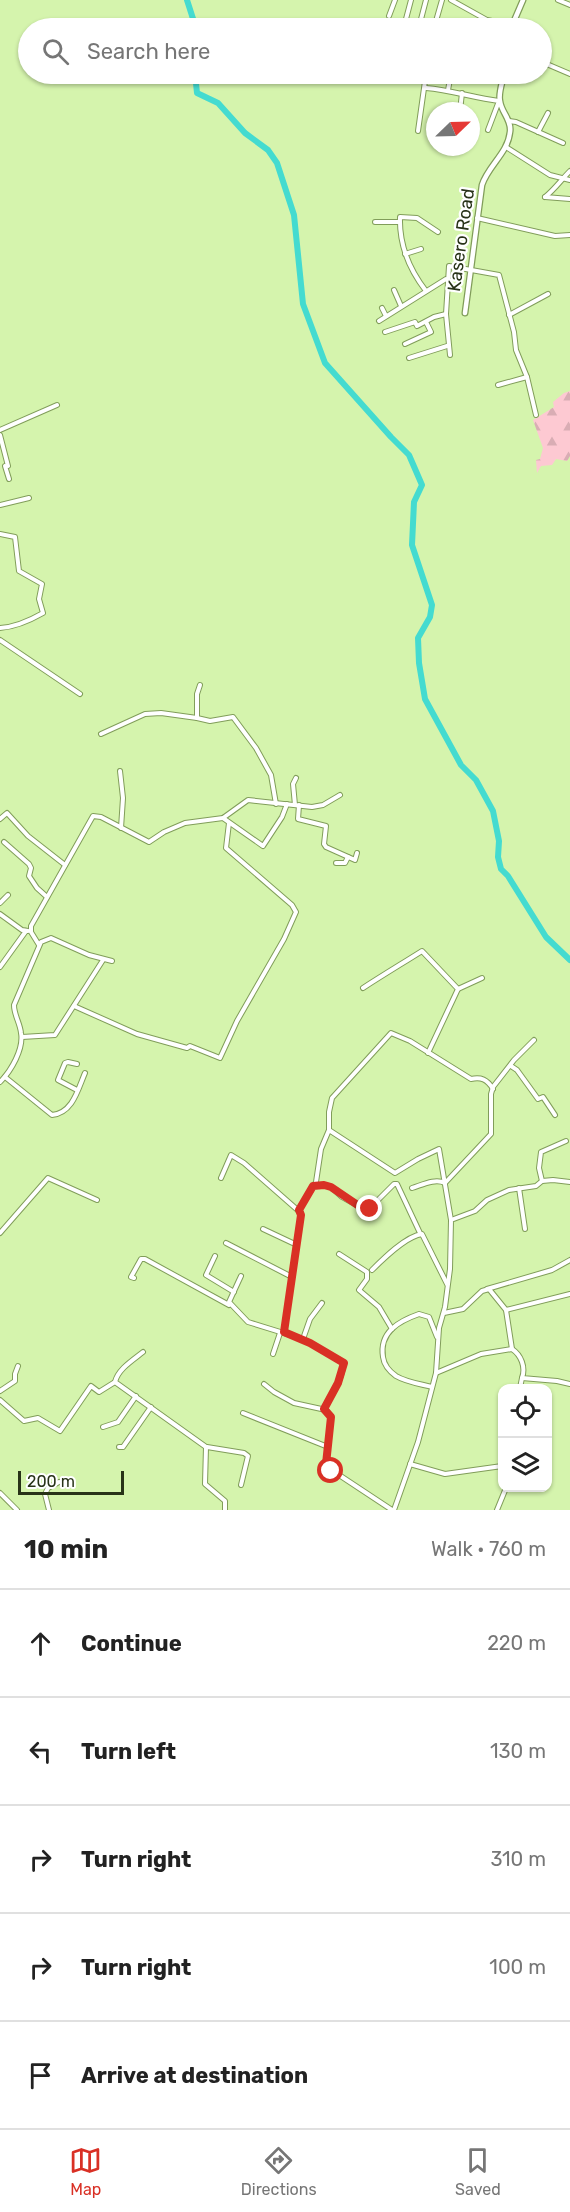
<!DOCTYPE html>
<meta charset="utf-8">
<style>
:root{--surface:#fff;--page:#f2f2f2;--text:#222;--muted:#767676;--line:#e0e0e0;--accent:#d93025}
body{margin:0;font-family:Rubik,sans-serif;background:var(--page);color:var(--text)}
.controls{position:absolute;right:18px;bottom:18px;display:grid;overflow:hidden;border-radius:12px;box-shadow:0 2px 4px #0004}
.controls button{width:54px;height:54px;display:grid;place-items:center;padding:0;border:0;border-bottom:2px solid var(--line);background:var(--surface);color:var(--text);font:30px sans-serif}
.compass{position:absolute;left:426px;top:102px;width:54px;height:54px;border-radius:50%;background:var(--surface);box-shadow:0 2px 4px #0004;rotate:67deg}
.scale{position:absolute;left:18px;bottom:15px;width:106px;box-sizing:border-box;padding-left:6px;border:3px solid #283318;border-top:0;font-size:16px;line-height:21px;white-space:nowrap;color:#283318;-webkit-text-stroke:4px #fff;paint-order:stroke}
.stop{position:absolute;width:18px;height:18px;margin:-14px;border:4px solid #d93025;border-radius:50%;background:#fff}
.stop.end{background:#d93025;border-color:#fff;box-shadow:0 2px 6px #0008}
.list{margin:0;padding:0;list-style:none}
h2{display:flex;justify-content:space-between;align-items:center;height:78px;margin:0;padding:0 24px;font-size:26px}
h2 small{font-size:20px;font-weight:400;color:var(--muted)}
.list li{display:grid;grid-template-columns:39px 1fr auto;gap:18px;align-items:center;box-sizing:border-box;height:108px;padding:0 24px;border-top:2px solid var(--line)}
.list b{display:block;font-size:22px;white-space:nowrap}
.list em{font-size:20px;font-style:normal;color:var(--muted)}
.icon{flex:none;width:33px;height:33px;fill:none;stroke:currentColor;stroke-width:2;stroke-linecap:round;stroke-linejoin:round}
.map{position:relative;flex:none;width:570px;height:1510px;overflow:hidden}
.search{position:absolute;background:var(--surface);box-shadow:0 2px 4px #0004;left:18px;right:18px;top:18px;height:66px;display:flex;align-items:center;gap:15px;box-sizing:border-box;padding:0 21px;border-radius:33px;color:var(--muted);font-size:22px}
.sheet{height:618px;background:var(--surface)}
nav{display:flex;justify-content:space-around;align-items:center;box-sizing:border-box;height:84px;border-top:2px solid var(--line);background:var(--surface);font-size:16px;color:var(--muted)}
nav a{display:grid;justify-items:center;gap:3px}
nav .on{color:var(--accent)}
.map>svg:first-child{display:block}
.forest{fill:url(#forest-firs)}
.lines{fill:none;stroke-linecap:round;stroke-linejoin:round}
.river{stroke:#44dbd0;stroke-width:6}
.minor-casing{stroke:#819d5a;stroke-width:6}
.tertiary-casing{stroke:#819d5a;stroke-width:7}
.minor{stroke:#fff;stroke-width:4}
.tertiary{stroke:#fff;stroke-width:4.5}
.route{stroke:#d93025;stroke-width:8}
.labels{text-anchor:middle;dominant-baseline:central;stroke-width:4.5;stroke-linejoin:round;paint-order:stroke}
.street-label{font-size:18px;fill:#283318;stroke:#fff}
</style>
<div class="map">
<svg width="570" height="1510" viewBox="0 0 570 1510">
<defs>
<pattern id="forest-firs" width="22" height="20" patternUnits="userSpaceOnUse" patternTransform="scale(1.5)"><rect width="22" height="20" fill="#fdc9d2"/><path d="M5 1l3.5 6h-7zM16 11l3.5 6h-7z" fill="#d9adb4"/></pattern>
</defs>
<rect width="100%" height="100%" fill="#d5f4ad"/>
<polygon class="forest" points="570,391 570,456 567,461 556,459 552,465 541,466 537,473 536,460 540,459 543,448 533,420 554,407 553,402 564,393"/>
<g class="lines">
<g class="river">
<polyline points="187,0 196,28"/>
<polyline points="195,74 197,93 218,103 245,133 268,150 277,163 294,215 303,304 325,363 391,437 409,455 422,485 414,502 412,545 432,605 430,617 418,638 419,663 425,699 461,765 476,780 493,811 499,841 498,857 501,869 508,876 546,937 570,960"/>
</g>
<g class="minor-casing">
<g id="minor">
<polyline points="451,0 487,20 512,25"/>
<polyline points="558,0 570,5"/>
<polyline points="389,16 395,0"/>
<polyline points="406,19 411,0"/>
<polyline points="420,23 426,0"/>
<polyline points="386,24 415,28"/>
<polyline points="434,28 442,0"/>
<polyline points="542,62 570,74"/>
<path d="M426 88C451 90 474 98 499 101L488 130"/>
<polyline points="448,90 451,74"/>
<polyline points="460,111 462,93"/>
<polyline points="509,121 516,122 563,143"/>
<polyline points="418,131 426,74"/>
<polyline points="538,132 548,113"/>
<polyline points="506,147 550,175 570,180"/>
<path d="M545 197C555 189 561 180 570 171"/>
<polyline points="545,197 570,199"/>
<polyline points="477,218 555,236 570,235"/>
<polyline points="375,222 400,222"/>
<polyline points="405,254 421,249"/>
<polyline points="394,290 401,306"/>
<path d="M426 291C409 269 399 246 400 217L417 218 438 232"/>
<polyline points="382,308 386,316"/>
<polyline points="509,315 548,294"/>
<polyline points="379,321 446,279"/>
<polyline points="385,332 415,322 417,326 434,317 446,314"/>
<polyline points="405,344 431,332 426,322"/>
<polyline points="450,355 446,314 449,266 499,275 514,332 516,350 527,377 536,415"/>
<polyline points="409,358 447,346"/>
<polyline points="498,385 527,377"/>
<polyline points="0,430 57,405"/>
<polyline points="0,435 8,466"/>
<polyline points="5,466 9,479"/>
<polyline points="0,505 29,498"/>
<path d="M0 534 15 537 19 571 42 584 39 599 43 613C29 621 16 627 0 628"/>
<polyline points="0,640 80,694"/>
<polyline points="197,718 210,721 233,717 256,748 271,775 276,804"/>
<polyline points="101,734 145,714 161,713 197,718 197,694 200,685"/>
<polyline points="120,771 123,798 121,828"/>
<polyline points="295,805 293,784 296,778"/>
<polyline points="299,805 298,819 326,826 324,844 326,847 355,860 357,853"/>
<polyline points="223,818 263,846 282,817 287,804"/>
<polyline points="0,819 7,813 28,836 65,865"/>
<polyline points="4,842 29,864 31,868 29,876 37,888 47,897"/>
<polyline points="336,863 345,863 348,857"/>
<polyline points="0,903 8,895"/>
<polyline points="0,914 22,930 28,931"/>
<polyline points="39,945 31,932 31,926 93,816 101,817 149,842 164,832 185,823 223,818 248,800 312,807 323,805 340,795"/>
<polyline points="0,967 26,931"/>
<path d="M363 988C383 975 403 963 422 951L458 989 428 1053"/>
<polyline points="458,989 482,978"/>
<polyline points="74,1006 137,1034 187,1048 190,1046 220,1058 237,1021 284,939 296,912 292,905 226,848 229,823"/>
<polyline points="22,1037 55,1035 103,960"/>
<polyline points="77,1064 68,1062 65,1063 58,1080 77,1090"/>
<polyline points="511,1066 517,1070 538,1099 543,1097 555,1115"/>
<path d="M5 1077 52 1115C73 1113 78 1089 85 1073"/>
<path d="M0 1082C11 1071 24 1049 21 1033 20 1023 14 1015 14 1005L41 942 51 938 89 955 112 961"/>
<path d="M329 1130V1112L332 1098 391 1033 410 1041 471 1079C481 1077 487 1079 493 1089"/>
<polyline points="221,1178 231,1155 244,1163 301,1213 284,1332 280,1333 273,1354"/>
<polyline points="542,1181 539,1168 541,1152 566,1141"/>
<polyline points="313,1186 324,1185 331,1187 342,1197 367,1211 394,1184 397,1184 420,1233"/>
<path d="M412 1188C422 1185 435 1178 445 1183L491 1134V1094L493 1087 514 1060 534 1040"/>
<polyline points="519,1188 525,1229"/>
<polyline points="299,1210 316,1182 321,1149 329,1130 395,1173 418,1159 439,1149 451,1220"/>
<polyline points="263,1229 297,1245"/>
<polyline points="0,1233 48,1178 97,1200"/>
<polyline points="226,1243 292,1277"/>
<polyline points="339,1254 367,1272 367,1279 359,1290 379,1307 392,1329"/>
<polyline points="215,1256 206,1275 234,1292"/>
<path d="M372 1270C383 1259 406 1236 422 1234L447 1284"/>
<path d="M241 1276 229 1302 248 1322 303 1339 343 1362C344 1378 331 1395 324 1409"/>
<polyline points="134,1278 131,1277 141,1259 145,1259 229,1305"/>
<polyline points="487,1289 552,1270 570,1260"/>
<polyline points="506,1310 570,1294"/>
<polyline points="444,1313 463,1309 482,1291 489,1289 506,1310 512,1349"/>
<polyline points="303,1339 310,1319 322,1303"/>
<path d="M143 1352C133 1360 118 1369 115 1382L206 1447 205 1484 225 1501V1510"/>
<path d="M436 1373 481 1354 512 1349C521 1355 526 1367 522 1378L557 1381 570 1384"/>
<polyline points="264,1384 274,1392 294,1403 326,1410 331,1417 326,1463 327,1467 392,1510"/>
<path d="M432 1387C420 1384 406 1382 396 1376 389 1371 384 1365 383 1357 379 1332 399 1321 419 1314L429 1317 437 1337"/>
<polyline points="520,1388 522,1378"/>
<polyline points="0,1391 15,1381 15,1374 18,1366"/>
<polyline points="0,1400 24,1421 38,1418 60,1431 91,1386 99,1392 115,1382"/>
<polyline points="243,1413 328,1447"/>
<polyline points="103,1427 118,1422 136,1396"/>
<polyline points="119,1447 123,1447 151,1407"/>
<polyline points="207,1447 244,1453 248,1456 241,1485"/>
<polyline points="410,1464 445,1474 502,1466"/>
<polyline points="0,1493 17,1510"/>
<polyline points="49,1510 45,1494 48,1488 59,1482"/>
<polyline points="394,1510 418,1442 436,1373 439,1328 445,1307 450,1269 451,1220 475,1211 487,1200 509,1190 536,1186 542,1181 553,1180 570,1182"/>
<polyline points="497,1510 506,1488"/>
</g>
</g>
<g class="tertiary-casing">
<g id="tertiary">
<polyline points="511,28 523,0"/>
<path d="M465 313 482 185C488 166 508 153 510 132 512 120 501 112 500 101 498 93 503 81 504 74"/>
</g>
</g>
<use href="#minor" class="minor"/>
<use href="#tertiary" class="tertiary"/>
</g>
<g class="lines">
<polyline class="route" points="331,1471 326,1464 331,1417 324,1409 338,1383 344,1363 310,1343 284,1332 301,1215 299,1210 313,1186 324,1185 331,1187 362,1208 367,1211 370,1209"/>
</g>
<g class="labels">
<g class="street-label">
<text transform="translate(461 240) rotate(-82)">Kasero Road</text>
</g>
</g>
</svg>
<div class="controls">
<button><svg class="icon" aria-label="locate" viewBox="0 0 24 24"><circle cx="12" cy="12" r="6"/><path d="M12 2v4M12 18v4M2 12h4M18 12h4"/></svg></button>
<button><svg class="icon" aria-label="layers" viewBox="0 0 24 24"><path d="M12 4l9 5-9 5-9-5zM3 14l9 5 9-5"/></svg></button>
</div>
<svg class="compass" viewBox="-18 -18 36 36"><path d="M0-13l5 13h-10z" fill="#e53935"/><path d="M0 13l5-13h-10z" fill="#767676"/></svg>
<div class="scale">200 m</div>
<div class="stop" style="left:331px;top:1471px"></div>
<div class="stop end" style="left:370px;top:1209px"></div>
<div class="search"><svg class="icon" aria-label="search" viewBox="0 0 24 24"><circle cx="10" cy="10" r="6"/><path d="M15 15l6 6"/></svg>Search here</div>
</div>
<section class="sheet">
<h2>10 min<small>Walk · 760 m</small></h2>
<ul class="list">
<li><svg class="icon" aria-label="ahead" viewBox="0 0 24 24"><path d="M12 20V5M6 11l6-6 6 6"/></svg><div><b>Continue</b></div><em>220 m</em></li>
<li><svg class="icon" aria-label="left" viewBox="0 0 24 24"><path d="M17 20v-9H6M10 6l-5 5 5 5"/></svg><div><b>Turn left</b></div><em>130 m</em></li>
<li><svg class="icon" aria-label="right" viewBox="0 0 24 24"><path d="M7 20v-9h11M14 6l5 5-5 5"/></svg><div><b>Turn right</b></div><em>310 m</em></li>
<li><svg class="icon" aria-label="right" viewBox="0 0 24 24"><path d="M7 20v-9h11M14 6l5 5-5 5"/></svg><div><b>Turn right</b></div><em>100 m</em></li>
<li><svg class="icon" aria-label="arrive" viewBox="0 0 24 24"><path d="M6 21V4h12l-3 4 3 4H6"/></svg><div><b>Arrive at destination</b></div></li>
</ul>
</section>
<nav>
<a class="on"><svg class="icon" aria-label="map" viewBox="0 0 24 24"><path d="M3 6l6-2 6 2 6-2v14l-6 2-6-2-6 2zM9 4v14M15 6v14"/></svg>Map</a>
<a><svg class="icon" aria-label="directions" viewBox="0 0 24 24"><path d="M12 3l9 9-9 9-9-9zM9 14v-3h6M13 9l2 2-2 2"/></svg>Directions</a>
<a><svg class="icon" aria-label="saved" viewBox="0 0 24 24"><path d="M7 4h10v16l-5-4-5 4z"/></svg>Saved</a>
</nav>
